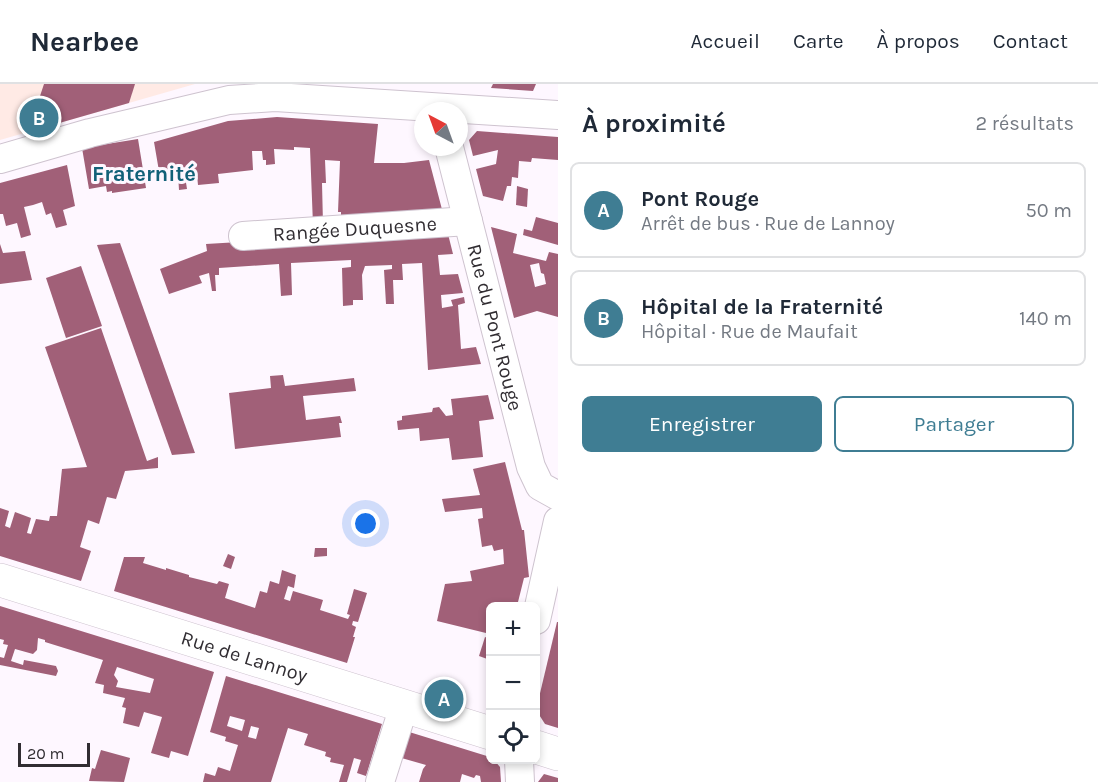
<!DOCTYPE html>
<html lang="fr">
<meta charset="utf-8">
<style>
:root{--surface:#fff;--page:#f6f6f7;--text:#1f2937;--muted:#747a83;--line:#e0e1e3;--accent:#3f7d93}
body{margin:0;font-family:Karla,sans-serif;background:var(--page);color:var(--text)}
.controls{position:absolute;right:18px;bottom:18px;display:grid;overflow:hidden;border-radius:9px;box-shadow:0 3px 9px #0003}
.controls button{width:54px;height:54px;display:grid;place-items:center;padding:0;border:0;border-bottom:2px solid var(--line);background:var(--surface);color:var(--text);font:30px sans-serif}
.compass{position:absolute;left:414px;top:18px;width:54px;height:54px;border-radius:50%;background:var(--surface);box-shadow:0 3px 9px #0003;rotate:319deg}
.scale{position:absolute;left:18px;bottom:15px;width:72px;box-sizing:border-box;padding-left:6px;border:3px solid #312d32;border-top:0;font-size:16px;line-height:21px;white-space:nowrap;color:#312d32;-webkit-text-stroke:4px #fef7ff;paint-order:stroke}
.you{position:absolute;left:366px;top:440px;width:21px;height:21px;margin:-15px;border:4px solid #fff;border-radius:50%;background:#1a73e8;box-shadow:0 0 0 9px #1a73e833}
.badge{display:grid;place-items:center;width:39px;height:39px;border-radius:50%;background:var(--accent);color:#fff;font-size:20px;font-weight:700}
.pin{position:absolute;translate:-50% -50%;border:3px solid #fff;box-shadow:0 2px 6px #0006}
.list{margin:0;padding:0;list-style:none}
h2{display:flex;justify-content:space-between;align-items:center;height:78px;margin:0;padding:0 24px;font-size:26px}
h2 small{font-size:20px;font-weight:400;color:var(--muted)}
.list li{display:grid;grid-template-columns:39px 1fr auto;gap:18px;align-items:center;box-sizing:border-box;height:96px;margin:0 12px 12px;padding:0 12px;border:2px solid var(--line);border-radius:9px}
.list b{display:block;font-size:22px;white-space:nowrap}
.list p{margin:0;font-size:20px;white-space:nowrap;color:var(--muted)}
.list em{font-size:20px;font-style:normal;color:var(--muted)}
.actions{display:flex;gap:12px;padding:18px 24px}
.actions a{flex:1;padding:14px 0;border:2px solid var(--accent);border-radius:9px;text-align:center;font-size:21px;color:var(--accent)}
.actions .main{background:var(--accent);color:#fff}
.icon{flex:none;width:33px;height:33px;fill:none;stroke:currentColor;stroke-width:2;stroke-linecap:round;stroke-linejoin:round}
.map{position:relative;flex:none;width:558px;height:698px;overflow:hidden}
header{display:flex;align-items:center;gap:36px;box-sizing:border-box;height:84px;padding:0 30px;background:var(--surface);border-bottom:2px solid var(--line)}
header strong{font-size:28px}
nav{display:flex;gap:33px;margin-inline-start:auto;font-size:21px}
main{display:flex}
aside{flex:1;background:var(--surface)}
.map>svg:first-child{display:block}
.medical{fill:#ffeae5}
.building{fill:#a16078;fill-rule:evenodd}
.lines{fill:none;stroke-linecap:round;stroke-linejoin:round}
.minor-casing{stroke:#cec3cf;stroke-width:30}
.major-casing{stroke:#cec3cf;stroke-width:34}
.minor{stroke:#fff;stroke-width:28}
.major{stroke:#fff;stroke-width:33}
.labels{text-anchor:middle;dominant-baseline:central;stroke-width:6;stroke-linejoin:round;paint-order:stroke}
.street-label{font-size:20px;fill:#312d32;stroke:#fef7ff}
.quarter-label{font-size:22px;font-weight:bold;fill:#126178;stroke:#fef7ff}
</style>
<header>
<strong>Nearbee</strong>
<nav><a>Accueil</a><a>Carte</a><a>À propos</a><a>Contact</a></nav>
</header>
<main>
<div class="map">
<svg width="558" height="698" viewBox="0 0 558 698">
<rect width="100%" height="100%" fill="#fef7ff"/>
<polygon class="medical" points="0,0 195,0 0,56"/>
<g class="building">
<polygon points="44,0 135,0 129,19 28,48"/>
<polygon points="493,0 536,0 533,7 491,4"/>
<polygon points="277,33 378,40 374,79 404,79 429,76 444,133 341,139 341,128 338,128 340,77 325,76 326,99 322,99 323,140 313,141 310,64 294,63 294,66 274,65 275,80 266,81 266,76 263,76 262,67 252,67 253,86 218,90 219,99 198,101 197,91 185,92 187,105 179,106 178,90 172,91 173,97 163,99 162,92 160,93 154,58 228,37"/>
<polygon points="477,47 558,53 558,76 532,74 531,78 519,77 518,94 512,93 511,102 507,102 503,117 483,112 476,85 496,80 498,66 473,72 469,56"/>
<polygon points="138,55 146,104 112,109 112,107 107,108 106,102 89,105 82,64"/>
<polygon points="67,81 75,122 63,126 67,141 56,144 51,129 46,131 42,118 33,121 24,123 31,151 21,154 17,139 6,142 3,130 0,130 0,99"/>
<polygon points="517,102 528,105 527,123 516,121"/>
<polygon points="536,133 558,139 558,161 523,151 524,145 532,147"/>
<path d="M491 143 517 150 513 169 546 177 549 168 558 170V233L537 227 514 234ZM539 179 541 189 544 190 546 200 535 203 530 181Z"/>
<polygon points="447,146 453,170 438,171 440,191 458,190 463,209 441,211 442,224 453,222 451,216 464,213 465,219 458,221 461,265 476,263 481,280 428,286 422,179 402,180 403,196 393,196 394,220 386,220 384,186 392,185 392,181 365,182 362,191 363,216 353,216 353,221 343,222 342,184 351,183 351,176 291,179 292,211 281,212 279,180 219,184 219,191 215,191 216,207 212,207 209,189 199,192 202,199 169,210 160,185 207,167 206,160"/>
<polygon points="120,159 195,369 172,371 97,161"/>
<polygon points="0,160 3,169 25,167 32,196 0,200"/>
<polygon points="81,182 102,242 66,254 46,194"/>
<polygon points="101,244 147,377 158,373 158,384 125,387 116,415 107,413 99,440 88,436 80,463 91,467 81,497 0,472 0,424 9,427 5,442 10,444 15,428 31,434 27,449 31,450 36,435 49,437 50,432 57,432 62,385 87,383 45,263"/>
<polygon points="283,291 285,302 354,294 356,307 303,312 306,336 340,332 342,339 339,339 341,353 235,365 229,309 271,304 270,292"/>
<polygon points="488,311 494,335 479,337 483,373 452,376 449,354 420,357 419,344 398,346 397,337 402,336 402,332 432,328 433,324 439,323 446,332 453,331 451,315"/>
<polygon points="505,378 522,446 524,446 529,493 524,494 517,522 490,522 490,550 437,537 445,500 472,497 470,487 504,480 503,465 494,467 492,461 482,463 478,435 483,434 482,424 445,428 442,415 480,411 473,385"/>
<polygon points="315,464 327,464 327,472 314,473"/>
<polygon points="228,470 235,473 231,485 223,482"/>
<polygon points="124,473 145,473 143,479 166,486 166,484 189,491 189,493 217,500 219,497 229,500 225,514 255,524 260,507 267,509 270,497 279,500 282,486 296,491 294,504 288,502 284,515 290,517 293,507 323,516 320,526 348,535 350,531 347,530 354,505 367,509 358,538 353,537 352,541 356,543 353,553 355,553 347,579 114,507"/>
<path d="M0 522 214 588 188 672 171 667 169 674 151 669 162 633 144 628 139 643 123 639 126 624 122 623 125 614 103 609 104 601 95 599 103 576 45 558V556L38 554 37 566 33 570 15 565 11 577 23 581 24 576 56 582 58 587 56 592 0 581V573L4 574 8 561 3 560 4 556 0 555ZM117 583 154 595 150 609 116 603 118 597 114 591Z"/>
<polygon points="557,538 558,538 558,644 545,640 536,626"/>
<polygon points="485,553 490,555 490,576 479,572"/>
<path d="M226 592 382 640 366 692 357 689 361 676 354 674 347 698H339L344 681 330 678 331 674 325 672 326 668 304 661 308 650 288 644 271 698H203L205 689 215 692 218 683 230 687 238 661 225 657 226 653 210 648ZM230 632 245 636 242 647 227 642ZM251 642 259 644 256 655 248 653Z"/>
<polygon points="406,647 490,673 490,676 494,676 500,683 501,698 481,698 480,692 476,691 474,694 462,690 460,698 419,698 423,685 426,681 398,673"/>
<polygon points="101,666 130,674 124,698 89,697 92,684 95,685"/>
<polygon points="544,690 558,694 558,698 538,698"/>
</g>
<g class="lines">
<g class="minor-casing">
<g id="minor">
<path id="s1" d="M449 63 531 383 540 402 558 412"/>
<polyline points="0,75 90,49 229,16 275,13 558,31"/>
<path id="s2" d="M243 152 468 137"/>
<polyline points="536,536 558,437"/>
<polyline points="519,676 520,698"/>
<polyline points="380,698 404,622"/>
</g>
</g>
<g class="major-casing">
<g id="major">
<path id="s3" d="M0 496 490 649"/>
<polyline points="536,663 558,670"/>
</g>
</g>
<use href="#minor" class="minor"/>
<use href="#major" class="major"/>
</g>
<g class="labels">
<g class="street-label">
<text stroke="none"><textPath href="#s2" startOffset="112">Rangée Duquesne</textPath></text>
<text stroke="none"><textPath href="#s1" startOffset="186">Rue du Pont Rouge</textPath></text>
<text stroke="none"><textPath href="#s3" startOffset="256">Rue de Lannoy</textPath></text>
</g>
<g class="quarter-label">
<text x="144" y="90">Fraternité</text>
</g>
</g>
</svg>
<div class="controls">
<button>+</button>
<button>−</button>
<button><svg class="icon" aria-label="locate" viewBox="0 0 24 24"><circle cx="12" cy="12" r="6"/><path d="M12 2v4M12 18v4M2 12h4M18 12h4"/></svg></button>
</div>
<svg class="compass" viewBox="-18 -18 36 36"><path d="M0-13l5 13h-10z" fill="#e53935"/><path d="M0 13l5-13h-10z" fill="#747a83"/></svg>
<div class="scale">20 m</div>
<div class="you"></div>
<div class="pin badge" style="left:444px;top:615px">A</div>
<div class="pin badge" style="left:39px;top:34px">B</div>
</div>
<aside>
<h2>À proximité<small>2 résultats</small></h2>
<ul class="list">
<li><span class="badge">A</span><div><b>Pont Rouge</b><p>Arrêt de bus · Rue de Lannoy</p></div><em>50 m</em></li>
<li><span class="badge">B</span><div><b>Hôpital de la Fraternité</b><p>Hôpital · Rue de Maufait</p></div><em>140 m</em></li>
</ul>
<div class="actions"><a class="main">Enregistrer</a><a>Partager</a></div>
</aside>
</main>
